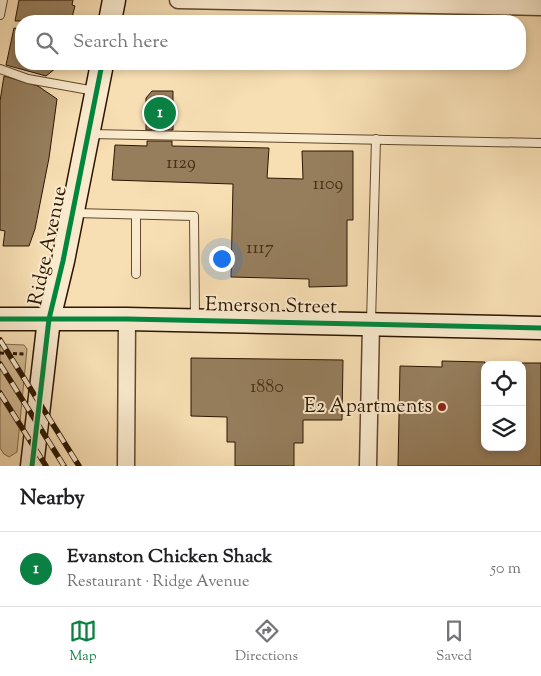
<!DOCTYPE html>
<meta charset="utf-8">
<style>
:root{--surface:#fff;--page:#f6f6f6;--text:#202124;--muted:#757577;--line:#e0e0e0;--accent:#0b8043}
body{margin:0;font-family:"Sorts Mill Goudy",serif;background:var(--page);color:var(--text)}
.controls{position:absolute;right:15px;bottom:15px;display:grid;overflow:hidden;border-radius:10px;box-shadow:0 2px 8px #0003}
.controls button{width:45px;height:45px;display:grid;place-items:center;padding:0;border:0;border-bottom:1px solid var(--line);background:var(--surface);color:var(--text);font:25px sans-serif}
.you{position:absolute;left:221px;top:258px;width:18px;height:18px;margin:-12px;border:4px solid #fff;border-radius:50%;background:#1a73e8;box-shadow:0 0 0 8px #1a73e833}
.badge{display:grid;place-items:center;width:32px;height:32px;border-radius:50%;background:var(--accent);color:#fff;font-size:16px;font-weight:700}
.pin{position:absolute;translate:-50% -50%;border:2px solid #fff;box-shadow:0 1px 5px #0006}
.list{margin:0;padding:0;list-style:none}
h2{display:flex;justify-content:space-between;align-items:center;height:65px;margin:0;padding:0 20px;font-size:21px}
h2 small{font-size:16px;font-weight:400;color:var(--muted)}
.list li{display:grid;grid-template-columns:32px 1fr auto;gap:15px;align-items:center;box-sizing:border-box;height:75px;padding:0 20px;border-top:1px solid var(--line)}
.list b{display:block;font-size:19px;white-space:nowrap}
.list p{margin:0;font-size:16px;white-space:nowrap;color:var(--muted)}
.list em{font-size:16px;font-style:normal;color:var(--muted)}
.icon{flex:none;width:28px;height:28px;fill:none;stroke:currentColor;stroke-width:2;stroke-linecap:round;stroke-linejoin:round}
.map{position:relative;flex:none;width:541px;height:466px;overflow:hidden}
.search{position:absolute;background:var(--surface);box-shadow:0 2px 8px #0003;left:15px;right:15px;top:15px;height:55px;display:flex;align-items:center;gap:12px;box-sizing:border-box;padding:0 18px;border-radius:20px;color:var(--muted);font-size:19px}
.sheet{height:140px;background:var(--surface)}
nav{display:flex;justify-content:space-around;align-items:center;box-sizing:border-box;height:70px;border-top:1px solid var(--line);background:var(--surface);font-size:14px;color:var(--muted)}
nav a{display:grid;justify-items:center;gap:2px}
nav .on{color:var(--accent)}
.map>svg:first-child{display:block}
.green{fill:#d4bc95;stroke:#80694a}
.building{fill:#967e5d;stroke:#2c1600}
.lines{fill:none;stroke-linecap:round;stroke-linejoin:round}
.lane-casing{stroke:#5f482d;stroke-width:10}
.street-casing{stroke:#5f482d;stroke-width:19}
.secondary-casing{stroke:#2c1600;stroke-width:25}
.path{stroke:#2c1600;stroke-width:3;stroke-dasharray:4 2.5;stroke-linecap:butt}
.lane{stroke:#faeace;stroke-width:8}
.street{stroke:#faeace;stroke-width:16}
.secondary{stroke:#faeace;stroke-width:22}
.rail-casing{stroke:#2c1600;stroke-width:5.5}
.rail{stroke:#faeace;stroke-width:4;stroke-dasharray:11;stroke-linecap:butt}
.cycleway-casing{stroke:#faeace;stroke-width:8}
.cycleway{stroke:#00873e;stroke-width:5}
.poi-dot{fill:#8f2418;stroke:#faeace;stroke-width:2}
.labels{text-anchor:middle;dominant-baseline:central;stroke-width:4;stroke-linejoin:round;paint-order:stroke}
.number-label{font-size:18px;fill:#463017}
.street-label{font-size:20px;fill:#2c1600;stroke:#faeace}
.poi-label{font-size:20px;fill:#2c1600;stroke:#faeace;text-anchor:end}
</style>
<div class="map">
<svg width="541" height="466" viewBox="0 0 541 466">
<rect width="100%" height="100%" fill="#f7deb3"/>
<filter id="stains"><feTurbulence type="fractalNoise" baseFrequency=".004" numOctaves="4"/><feColorMatrix values="0 0 0 0 .2 0 0 0 0 .09 0 0 0 0 .02 0 0 0 .5 -.17"/></filter>
<radialGradient id="worn" r=".72"><stop offset=".6" stop-color="#630" stop-opacity="0"/><stop offset="1" stop-color="#630" stop-opacity=".3"/></radialGradient>
<polygon class="green" points="0,344 24,345 27,349 17,452 9,457 4,454 0,448"/>
<g class="building">
<polygon points="19,0 73,0 72,5 75,6 71,21 15,21"/>
<polygon points="14,28 21,29 21,64 61,64 46,76 6,65"/>
<polygon points="4,76 38,86 57,99 49,158 35,229 29,246 3,246 5,231 0,230 0,101"/>
<polygon points="152,91 173,91 173,130 146,130 146,98"/>
<polygon points="147,141 172,141 172,146 269,148 267,178 303,179 302,151 353,151 353,220 347,220 347,286 309,287 309,279 231,277 233,184 112,180 115,145 147,146"/>
<polygon points="191,358 343,360 342,420 303,420 303,443 294,443 294,466 235,466 235,442 227,442 227,417 191,416"/>
<polygon points="442,361 485,362 485,447 522,447 522,363 541,363 541,466 398,466 400,366 442,367"/>
</g>
<g class="lines">
<g class="lane-casing">
<g id="lane">
<polyline points="0,15 3,0"/>
<polyline points="0,69 28,79 95,91"/>
<polyline points="90,134 541,143"/>
<polyline points="75,213 194,216 195,318"/>
<polyline points="136,274 136,215"/>
<polyline points="371,322 376,139"/>
</g>
</g>
<g class="street-casing">
<g id="street">
<polyline points="178,0 541,7"/>
<polyline points="126,466 127,319"/>
<polyline points="368,466 371,324"/>
</g>
</g>
<g class="secondary-casing">
<g id="secondary">
<polyline points="110,21 114,0"/>
<polyline points="0,319 127,319 541,328"/>
<polyline points="32,466 49,319 63,261 102,64"/>
</g>
</g>
<polyline class="path" points="0,353 24,354"/>
<use href="#lane" class="lane"/>
<use href="#street" class="street"/>
<use href="#secondary" class="secondary"/>
<g class="rail-casing">
<g id="rail">
<polyline points="0,340 79,466"/>
<polyline points="0,364 64,466"/>
<polyline points="0,393 46,466"/>
</g>
</g>
<use href="#rail" class="rail"/>
<g class="cycleway-casing">
<g id="cycleway">
<polyline points="0,319 127,319 541,328"/>
<polyline points="32,466 49,319 63,261 102,64"/>
</g>
</g>
<use href="#cycleway" class="cycleway"/>
</g>
<circle class="poi-dot" cx="442" cy="407" r="5"/>
<g class="labels">
<g class="number-label">
<text x="181" y="164">1129</text>
<text x="328" y="185">1109</text>
<text x="260" y="249">1117</text>
<text x="267" y="388">1880</text>
</g>
<g class="street-label">
<text transform="translate(49 246) rotate(-78)">Ridge Avenue</text>
<text transform="translate(271 307) rotate(1)">Emerson Street</text>
</g>
<g class="poi-label">
<text x="432" y="407">E2 Apartments</text>
</g>
</g>
<rect width="100%" height="100%" filter="url(#stains)"/>
<rect width="100%" height="100%" fill="url(#worn)"/>
</svg>
<div class="controls">
<button><svg class="icon" aria-label="locate" viewBox="0 0 24 24"><circle cx="12" cy="12" r="6"/><path d="M12 2v4M12 18v4M2 12h4M18 12h4"/></svg></button>
<button><svg class="icon" aria-label="layers" viewBox="0 0 24 24"><path d="M12 4l9 5-9 5-9-5zM3 14l9 5 9-5"/></svg></button>
</div>
<div class="you"></div>
<div class="pin badge" style="left:160px;top:113px">1</div>
<div class="search"><svg class="icon" aria-label="search" viewBox="0 0 24 24"><circle cx="10" cy="10" r="6"/><path d="M15 15l6 6"/></svg>Search here</div>
</div>
<section class="sheet">
<h2>Nearby<small></small></h2>
<ul class="list">
<li><span class="badge">1</span><div><b>Evanston Chicken Shack</b><p>Restaurant · Ridge Avenue</p></div><em>50 m</em></li>
</ul>
</section>
<nav>
<a class="on"><svg class="icon" aria-label="map" viewBox="0 0 24 24"><path d="M3 6l6-2 6 2 6-2v14l-6 2-6-2-6 2zM9 4v14M15 6v14"/></svg>Map</a>
<a><svg class="icon" aria-label="directions" viewBox="0 0 24 24"><path d="M12 3l9 9-9 9-9-9zM9 14v-3h6M13 9l2 2-2 2"/></svg>Directions</a>
<a><svg class="icon" aria-label="saved" viewBox="0 0 24 24"><path d="M7 4h10v16l-5-4-5 4z"/></svg>Saved</a>
</nav>
